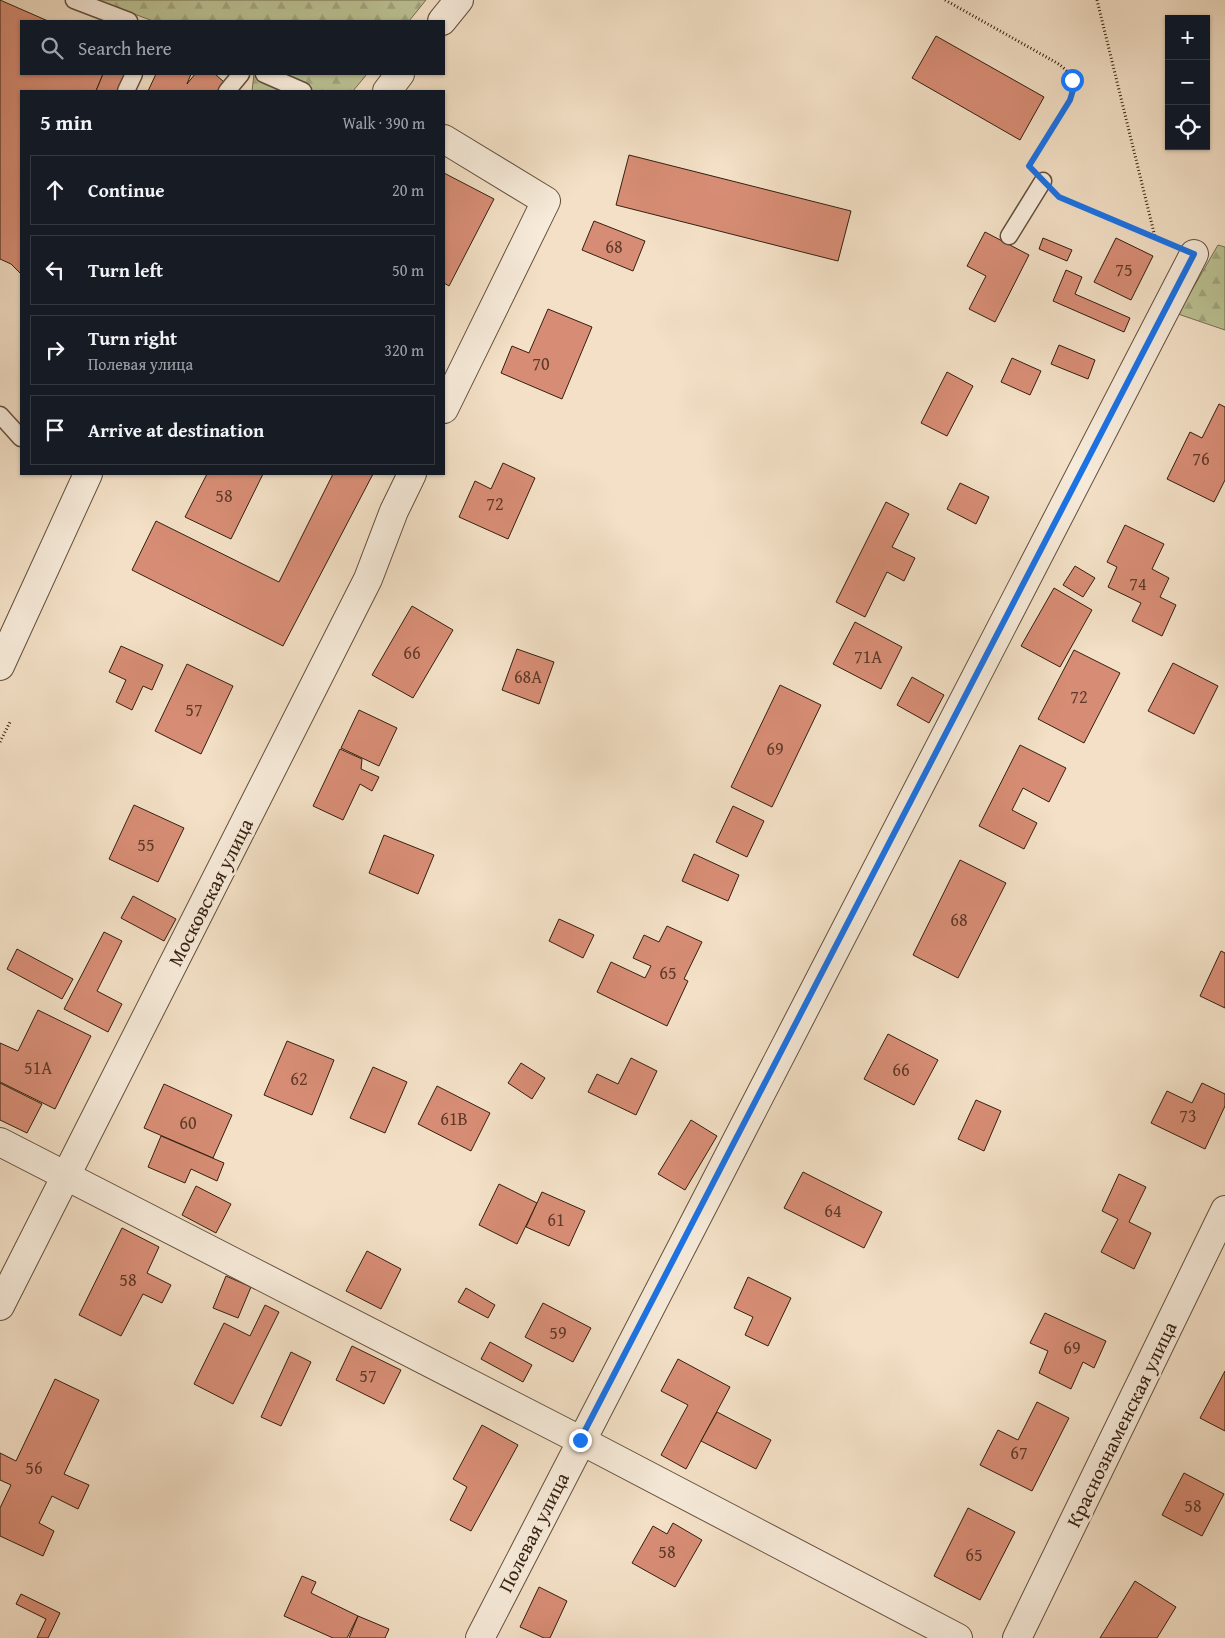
<!DOCTYPE html>
<meta charset="utf-8">
<style>
:root{--surface:#171b24;--page:#242831;--text:#f1f3f6;--muted:#9ea1a6;--line:#363941}
body{margin:0;font-family:"Gentium Book Plus",serif;background:var(--page);color:var(--text)}
.controls{position:absolute;right:15px;top:15px;display:grid;overflow:hidden;border-radius:0px;box-shadow:0 1px 4px #0004}
.controls button{width:45px;height:45px;display:grid;place-items:center;padding:0;border:0;border-bottom:1px solid var(--line);background:var(--surface);color:var(--text);font:25px sans-serif}
.stop{position:absolute;width:15px;height:15px;margin:-11px;border:4px solid #1a73e8;border-radius:50%;background:#fff}
.stop.end{background:#1a73e8;border-color:#fff;box-shadow:0 1px 5px #0008}
.list{margin:0;padding:0;list-style:none}
h2{display:flex;justify-content:space-between;align-items:center;height:65px;margin:0;padding:0 20px;font-size:21px}
h2 small{font-size:16px;font-weight:400;color:var(--muted)}
.list li{display:grid;grid-template-columns:32px 1fr auto;gap:15px;align-items:center;box-sizing:border-box;height:70px;margin:0 10px 10px;padding:0 10px;border:1px solid var(--line);border-radius:0px}
.list b{display:block;font-size:19px;white-space:nowrap}
.list p{margin:0;font-size:16px;white-space:nowrap;color:var(--muted)}
.list em{font-size:16px;font-style:normal;color:var(--muted)}
.icon{flex:none;width:28px;height:28px;fill:none;stroke:currentColor;stroke-width:2;stroke-linecap:round;stroke-linejoin:round}
.map{position:relative;flex:none;width:1225px;height:1638px;overflow:hidden}
.search{position:absolute;background:var(--surface);box-shadow:0 1px 4px #0004;left:20px;top:20px;width:425px;height:55px;display:flex;align-items:center;gap:12px;box-sizing:border-box;padding:0 18px;border-radius:0px;color:var(--muted);font-size:19px}
.panel{position:absolute;background:var(--surface);box-shadow:0 1px 4px #0004;left:20px;top:90px;width:425px;height:385px;border-radius:0px}
.map>svg:first-child{display:block}
.forest{fill:url(#forest-firs);stroke:#787052}
.building{fill:#d78d75;stroke:#351f0f}
.lines{fill:none;stroke-linecap:round;stroke-linejoin:round}
.service-casing{stroke:#644f3d;stroke-width:19}
.minor-casing{stroke:#644f3d;stroke-width:30}
.tertiary-casing{stroke:#644f3d;stroke-width:30}
.path{stroke:#351f0f;stroke-width:3;stroke-dasharray:1 2.5;stroke-linecap:butt}
.service{stroke:#f7ebda;stroke-width:16}
.minor{stroke:#f7ebda;stroke-width:28}
.tertiary{stroke:#f7ebda;stroke-width:28}
.route{stroke:#1a73e8;stroke-width:6}
.labels{text-anchor:middle;dominant-baseline:central;stroke-width:5;stroke-linejoin:round;paint-order:stroke}
.number-label{font-size:18px;fill:#5e3a28}
.street-label{font-size:20px;fill:#351f0f;stroke:#f7ebda}
</style>
<div class="map">
<svg width="1225" height="1638" viewBox="0 0 1225 1638">
<defs>
<pattern id="forest-firs" width="22" height="20" patternUnits="userSpaceOnUse" patternTransform="scale(1.25)"><rect width="22" height="20" fill="#bbc294"/><path d="M5 1l3.5 6h-7zM16 11l3.5 6h-7z" fill="#a1a67e"/></pattern>
</defs>
<rect width="100%" height="100%" fill="#f3e0c6"/>
<filter id="stains"><feTurbulence type="fractalNoise" baseFrequency=".004" numOctaves="4"/><feColorMatrix values="0 0 0 0 .2 0 0 0 0 .09 0 0 0 0 .02 0 0 0 .5 -.17"/></filter>
<radialGradient id="worn" r=".72"><stop offset=".6" stop-color="#630" stop-opacity="0"/><stop offset="1" stop-color="#630" stop-opacity=".3"/></radialGradient>
<g class="forest">
<polygon points="97,0 426,0 409,21 153,21"/>
<polygon points="254,74 367,74 353,91 252,91"/>
<polygon points="1218,245 1225,247 1225,330 1178,314"/>
</g>
<g class="building">
<polygon points="0,0 48,21 21,21 21,74 103,74 96,91 21,91 21,274 11,264 0,259"/>
<polygon points="936,36 1044,97 1020,140 912,78"/>
<polygon points="103,74 132,74 125,91 96,91"/>
<polygon points="156,74 191,74 187,84 195,74 215,74 224,82 217,91 148,91"/>
<polygon points="629,155 851,211 838,261 616,205"/>
<polygon points="444,173 494,199 449,286 444,283"/>
<polygon points="594,221 645,241 633,271 582,250"/>
<polygon points="985,232 1029,255 995,322 969,309 986,276 967,266"/>
<polygon points="1043,238 1072,250 1067,261 1039,249"/>
<polygon points="1116,238 1153,256 1131,300 1094,282"/>
<polygon points="1066,270 1082,277 1075,294 1130,318 1124,332 1053,301"/>
<polygon points="548,309 592,327 562,399 501,373 512,346 529,353"/>
<polygon points="1059,345 1095,360 1088,379 1051,364"/>
<polygon points="1012,358 1041,371 1030,395 1001,382"/>
<polygon points="947,372 973,386 947,436 921,423"/>
<polygon points="1219,404 1225,407 1225,480 1214,502 1167,479 1190,432 1202,438"/>
<polygon points="503,463 535,478 508,539 459,517 475,481 491,489"/>
<polygon points="207,474 263,474 231,539 185,517"/>
<polygon points="333,474 373,474 283,646 132,570 156,521 279,582"/>
<polygon points="960,483 989,497 976,524 947,509"/>
<polygon points="886,502 909,514 892,547 915,558 904,581 887,572 865,617 836,602"/>
<polygon points="1125,525 1164,544 1152,569 1169,578 1160,597 1176,605 1162,636 1132,621 1141,603 1108,587 1117,567 1107,562"/>
<polygon points="1075,566 1095,578 1083,597 1063,585"/>
<polygon points="1054,588 1092,610 1060,667 1021,646"/>
<polygon points="412,606 453,630 413,698 372,675"/>
<polygon points="855,622 902,647 881,689 833,664"/>
<polygon points="121,646 163,665 152,690 143,686 132,710 116,702 126,680 109,672"/>
<polygon points="517,649 554,662 539,704 502,690"/>
<polygon points="1074,650 1120,673 1084,743 1038,719"/>
<polygon points="1173,663 1218,686 1194,734 1148,711"/>
<polygon points="187,664 233,686 201,754 155,731"/>
<polygon points="912,677 944,695 929,723 897,705"/>
<polygon points="780,685 821,705 772,807 731,787"/>
<polygon points="359,710 397,728 379,766 341,748"/>
<polygon points="1020,745 1066,768 1049,802 1023,788 1012,810 1037,823 1024,849 979,826"/>
<polygon points="340,749 362,759 361,769 379,777 372,791 360,784 343,820 313,806"/>
<polygon points="134,805 184,828 158,882 109,859"/>
<polygon points="733,806 764,821 747,857 716,842"/>
<polygon points="384,835 434,855 418,894 369,873"/>
<polygon points="694,854 739,875 728,901 682,881"/>
<polygon points="960,860 1006,883 958,978 913,955"/>
<polygon points="133,896 176,919 164,941 121,918"/>
<polygon points="559,919 594,935 583,958 549,941"/>
<polygon points="667,926 702,942 684,979 688,981 667,1026 597,992 611,962 645,978 651,966 633,958 644,935 659,942"/>
<polygon points="104,932 122,941 97,991 122,1004 108,1032 64,1009"/>
<polygon points="17,949 73,979 62,999 7,969"/>
<polygon points="1221,951 1225,953 1225,1008 1200,996"/>
<polygon points="38,1010 91,1036 55,1109 0,1082 0,1043 18,1051"/>
<polygon points="888,1034 938,1060 914,1105 864,1079"/>
<polygon points="287,1041 334,1060 312,1115 264,1095"/>
<polygon points="631,1058 657,1071 636,1115 588,1092 597,1074 618,1084"/>
<polygon points="521,1063 545,1078 532,1099 508,1083"/>
<polygon points="373,1067 407,1082 385,1133 350,1118"/>
<polygon points="0,1083 42,1104 27,1133 0,1120"/>
<polygon points="1202,1083 1225,1094 1225,1106 1205,1149 1151,1123 1167,1091 1192,1103"/>
<polygon points="164,1084 232,1115 213,1158 144,1128"/>
<polygon points="437,1086 490,1113 471,1151 418,1124"/>
<polygon points="976,1100 1001,1111 984,1151 958,1139"/>
<polygon points="691,1120 717,1136 685,1190 658,1174"/>
<polygon points="161,1136 224,1163 217,1181 191,1169 185,1183 148,1167"/>
<polygon points="803,1172 882,1212 864,1248 784,1208"/>
<polygon points="1119,1174 1146,1187 1129,1222 1151,1233 1134,1269 1101,1252 1118,1219 1102,1211"/>
<polygon points="499,1184 537,1203 517,1244 479,1225"/>
<polygon points="196,1186 231,1204 216,1233 182,1215"/>
<polygon points="542,1192 585,1211 569,1246 526,1227"/>
<polygon points="122,1228 159,1247 147,1273 171,1285 162,1303 143,1294 121,1336 79,1315"/>
<polygon points="367,1251 401,1269 381,1309 346,1291"/>
<polygon points="226,1276 251,1287 238,1318 213,1308"/>
<polygon points="748,1277 791,1298 768,1346 745,1335 753,1317 734,1308"/>
<polygon points="466,1288 495,1305 488,1318 458,1302"/>
<polygon points="543,1303 591,1328 573,1362 525,1337"/>
<polygon points="265,1305 279,1312 233,1404 194,1384 224,1323 250,1336"/>
<polygon points="1045,1313 1106,1341 1094,1368 1083,1362 1071,1389 1039,1373 1048,1351 1030,1343"/>
<polygon points="490,1342 532,1365 523,1382 481,1359"/>
<polygon points="352,1346 401,1370 384,1404 336,1380"/>
<polygon points="291,1352 311,1362 281,1426 261,1417"/>
<polygon points="678,1359 730,1387 686,1469 661,1455 688,1405 661,1391"/>
<polygon points="1225,1371 1225,1431 1200,1418"/>
<polygon points="55,1379 99,1400 64,1474 89,1485 78,1509 52,1496 39,1523 54,1531 43,1556 0,1536 0,1508 11,1485 0,1480 0,1453 16,1461"/>
<polygon points="1037,1402 1069,1418 1032,1491 980,1465 998,1430 1018,1440"/>
<polygon points="717,1412 771,1440 756,1469 701,1441"/>
<polygon points="482,1425 518,1445 471,1531 450,1520 467,1487 453,1479"/>
<polygon points="1184,1473 1224,1494 1202,1536 1162,1515"/>
<polygon points="968,1508 1015,1532 980,1600 934,1576"/>
<polygon points="673,1523 702,1540 675,1587 632,1563 653,1526 667,1534"/>
<polygon points="302,1576 316,1582 311,1593 358,1616 347,1638 333,1638 284,1616"/>
<polygon points="1135,1581 1176,1607 1157,1638 1100,1638"/>
<polygon points="539,1587 567,1601 550,1638 544,1638 520,1627"/>
<polygon points="21,1594 60,1613 48,1638 37,1638 46,1619 16,1604"/>
<polygon points="358,1616 389,1629 385,1638 349,1638"/>
</g>
<g class="lines">
<g class="service-casing">
<g id="service">
<polyline points="74,0 129,21"/>
<polyline points="264,74 303,91"/>
<polyline points="126,91 134,74"/>
<polyline points="227,91 241,74"/>
<polyline points="1009,236 1043,181"/>
<polyline points="0,415 21,438"/>
</g>
</g>
<g class="minor-casing">
<g id="minor">
<polyline points="444,139 546,201 444,409"/>
<polyline points="0,1142 580,1440 958,1638"/>
<polyline points="0,1306 368,579 394,511 412,474"/>
<polyline points="480,1638 1194,254"/>
<polyline points="1017,1638 1225,1210"/>
</g>
</g>
<g class="tertiary-casing">
<g id="tertiary">
<polyline points="442,21 459,0"/>
<polyline points="387,91 400,74"/>
<polyline points="0,666 88,474"/>
</g>
</g>
<g class="path">
<path d="M945 0 1057 63C1086 82 1069 103 1055 124 1047 136 1040 149 1032 161"/>
<polyline points="1097,0 1155,237"/>
<polyline points="1059,197 1168,243"/>
<polyline points="0,742 10,722"/>
</g>
<use href="#service" class="service"/>
<use href="#minor" class="minor"/>
<use href="#tertiary" class="tertiary"/>
</g>
<g class="lines">
<polyline class="route" points="580,1440 1194,254 1059,197 1029,166 1070,100 1073,90 1072,80"/>
</g>
<g class="labels">
<g class="number-label">
<text x="614" y="246">68</text>
<text x="1124" y="269">75</text>
<text x="541" y="363">70</text>
<text x="1201" y="458">76</text>
<text x="224" y="495">58</text>
<text x="495" y="503">72</text>
<text x="1138" y="583">74</text>
<text x="412" y="652">66</text>
<text x="868" y="656">71А</text>
<text x="528" y="676">68А</text>
<text x="1079" y="696">72</text>
<text x="194" y="709">57</text>
<text x="775" y="748">69</text>
<text x="146" y="844">55</text>
<text x="959" y="919">68</text>
<text x="668" y="972">65</text>
<text x="38" y="1067">51А</text>
<text x="901" y="1069">66</text>
<text x="299" y="1078">62</text>
<text x="1188" y="1115">73</text>
<text x="454" y="1118">61В</text>
<text x="188" y="1122">60</text>
<text x="833" y="1210">64</text>
<text x="556" y="1219">61</text>
<text x="128" y="1279">58</text>
<text x="558" y="1332">59</text>
<text x="1072" y="1347">69</text>
<text x="368" y="1375">57</text>
<text x="1019" y="1452">67</text>
<text x="34" y="1467">56</text>
<text x="1193" y="1505">58</text>
<text x="667" y="1551">58</text>
<text x="974" y="1554">65</text>
</g>
<g class="street-label">
<text transform="translate(210 892) rotate(-63)">Московская улица</text>
<text transform="translate(1121 1424) rotate(-64)">Краснознаменская улица</text>
<text transform="translate(533 1532) rotate(-63)">Полевая улица</text>
</g>
</g>
<rect width="100%" height="100%" filter="url(#stains)"/>
<rect width="100%" height="100%" fill="url(#worn)"/>
</svg>
<div class="controls">
<button>+</button>
<button>−</button>
<button><svg class="icon" aria-label="locate" viewBox="0 0 24 24"><circle cx="12" cy="12" r="6"/><path d="M12 2v4M12 18v4M2 12h4M18 12h4"/></svg></button>
</div>
<div class="stop" style="left:1072px;top:80px"></div>
<div class="stop end" style="left:580px;top:1440px"></div>
<div class="search"><svg class="icon" aria-label="search" viewBox="0 0 24 24"><circle cx="10" cy="10" r="6"/><path d="M15 15l6 6"/></svg>Search here</div>
<section class="panel">
<h2>5 min<small>Walk · 390 m</small></h2>
<ul class="list">
<li><svg class="icon" aria-label="ahead" viewBox="0 0 24 24"><path d="M12 20V5M6 11l6-6 6 6"/></svg><div><b>Continue</b></div><em>20 m</em></li>
<li><svg class="icon" aria-label="left" viewBox="0 0 24 24"><path d="M17 20v-9H6M10 6l-5 5 5 5"/></svg><div><b>Turn left</b></div><em>50 m</em></li>
<li><svg class="icon" aria-label="right" viewBox="0 0 24 24"><path d="M7 20v-9h11M14 6l5 5-5 5"/></svg><div><b>Turn right</b><p>Полевая улица</p></div><em>320 m</em></li>
<li><svg class="icon" aria-label="arrive" viewBox="0 0 24 24"><path d="M6 21V4h12l-3 4 3 4H6"/></svg><div><b>Arrive at destination</b></div></li>
</ul>
</section>
</div>
